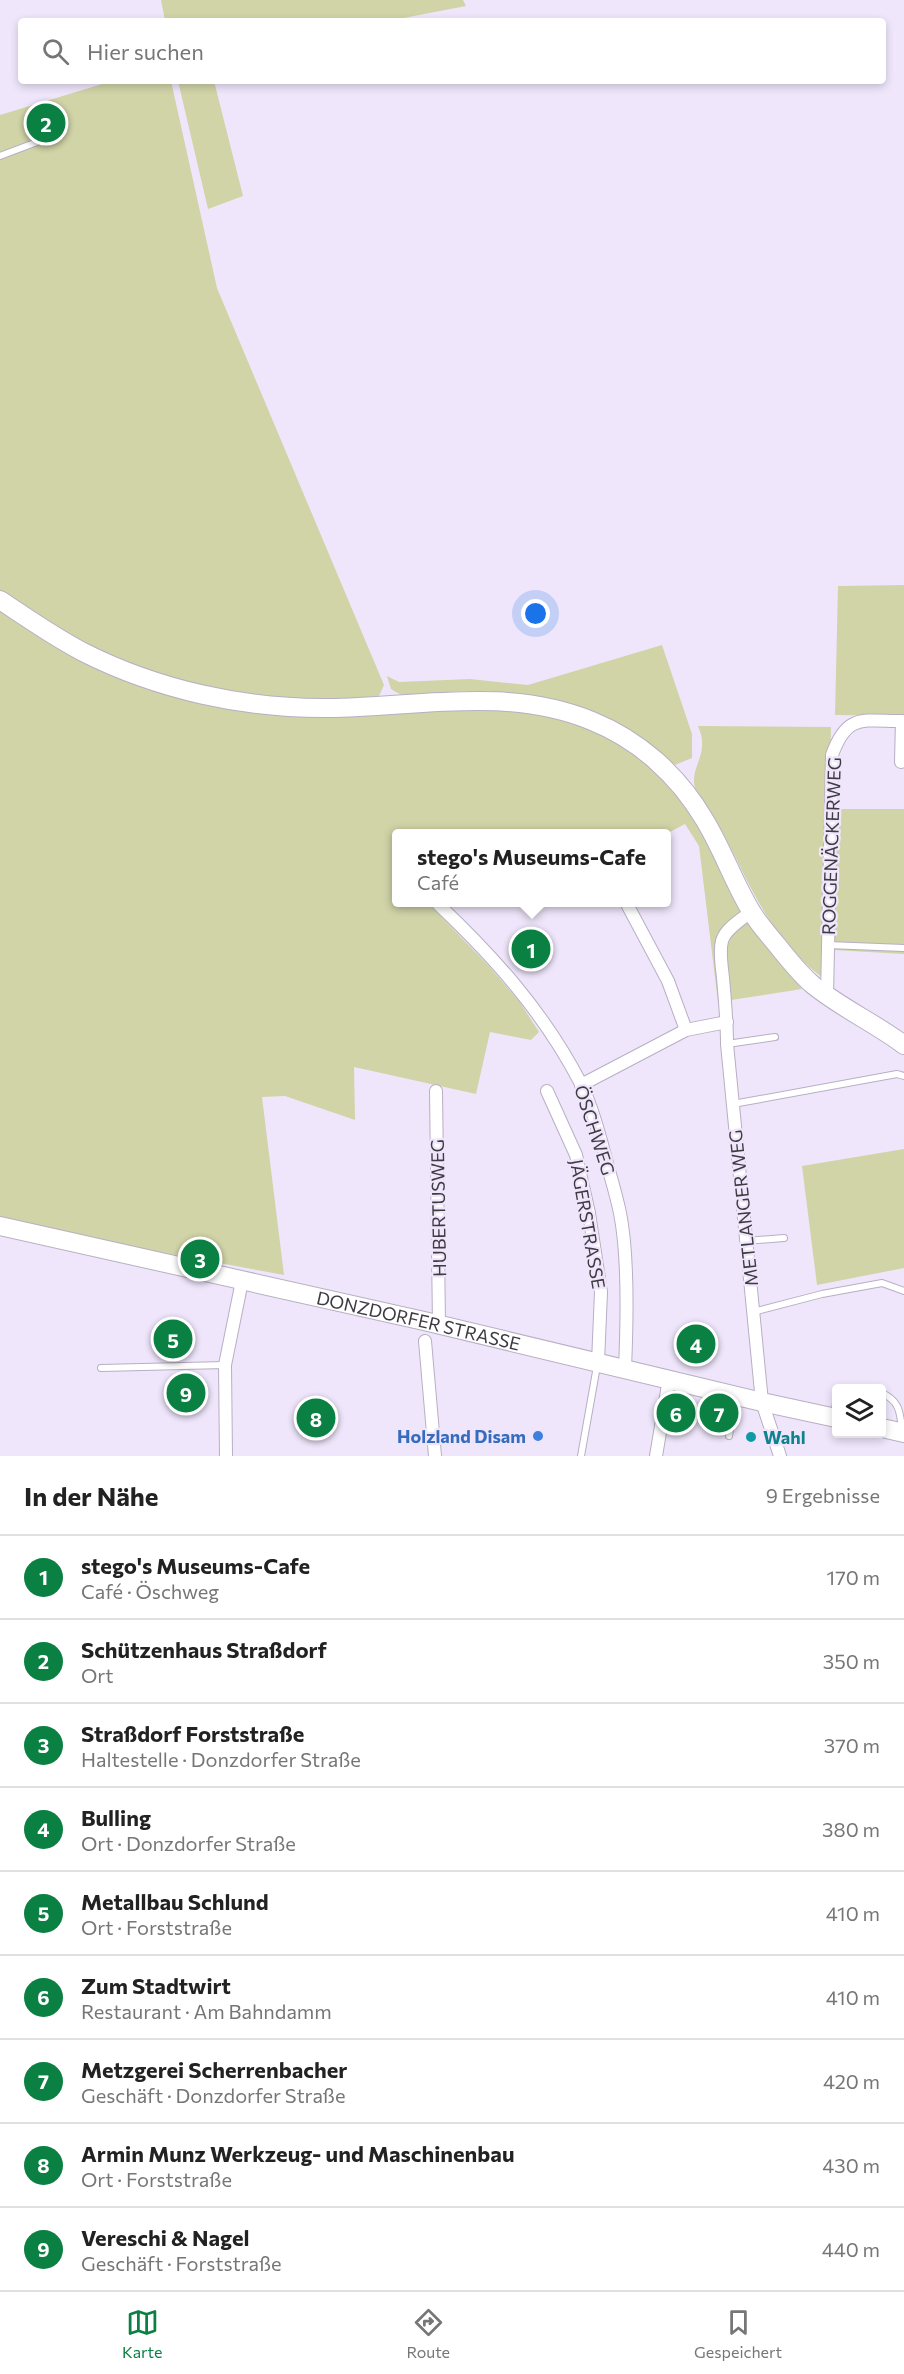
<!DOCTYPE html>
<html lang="de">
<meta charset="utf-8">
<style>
:root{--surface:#fff;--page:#f2f2f2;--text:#222;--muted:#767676;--line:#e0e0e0;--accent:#0b8043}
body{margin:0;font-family:Commissioner,sans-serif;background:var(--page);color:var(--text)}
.controls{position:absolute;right:18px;bottom:18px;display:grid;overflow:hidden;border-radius:6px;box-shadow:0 3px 9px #0003}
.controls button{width:54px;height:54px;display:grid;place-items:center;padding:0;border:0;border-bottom:2px solid var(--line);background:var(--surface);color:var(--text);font:30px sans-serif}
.you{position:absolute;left:536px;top:614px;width:21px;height:21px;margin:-15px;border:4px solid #fff;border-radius:50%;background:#1a73e8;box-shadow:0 0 0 9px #1a73e833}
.badge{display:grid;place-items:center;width:39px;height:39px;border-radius:50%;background:var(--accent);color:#fff;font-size:20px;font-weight:700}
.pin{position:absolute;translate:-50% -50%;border:3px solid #fff;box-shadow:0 2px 6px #0006}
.popup{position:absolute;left:392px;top:829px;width:279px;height:78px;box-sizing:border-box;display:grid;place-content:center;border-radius:6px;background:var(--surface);filter:drop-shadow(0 2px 4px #0005);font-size:20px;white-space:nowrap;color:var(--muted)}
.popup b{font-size:22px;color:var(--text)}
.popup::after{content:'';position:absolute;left:50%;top:100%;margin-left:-12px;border:12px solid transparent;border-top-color:var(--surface)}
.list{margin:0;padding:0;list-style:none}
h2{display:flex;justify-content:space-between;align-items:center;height:78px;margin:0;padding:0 24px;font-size:26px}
h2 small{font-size:20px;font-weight:400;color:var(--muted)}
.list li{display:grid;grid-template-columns:39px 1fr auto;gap:18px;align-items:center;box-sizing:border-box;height:84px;padding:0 24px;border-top:2px solid var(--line)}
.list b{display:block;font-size:22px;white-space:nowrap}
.list p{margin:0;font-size:20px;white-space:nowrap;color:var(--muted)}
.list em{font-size:20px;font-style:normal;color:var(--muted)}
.icon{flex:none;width:33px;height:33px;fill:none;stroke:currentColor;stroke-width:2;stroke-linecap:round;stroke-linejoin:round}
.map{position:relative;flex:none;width:904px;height:1456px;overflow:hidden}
.search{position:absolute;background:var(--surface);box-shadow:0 3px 9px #0003;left:18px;right:18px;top:18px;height:66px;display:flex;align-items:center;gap:15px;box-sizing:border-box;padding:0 21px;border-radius:6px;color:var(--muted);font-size:22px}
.sheet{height:834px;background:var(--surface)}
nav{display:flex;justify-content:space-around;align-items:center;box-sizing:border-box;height:84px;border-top:2px solid var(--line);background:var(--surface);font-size:16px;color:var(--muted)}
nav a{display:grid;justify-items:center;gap:3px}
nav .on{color:var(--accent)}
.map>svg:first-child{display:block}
.green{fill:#d1d4a7}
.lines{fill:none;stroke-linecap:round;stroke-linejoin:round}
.service-casing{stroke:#b8afc3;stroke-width:8}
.minor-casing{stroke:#b8afc3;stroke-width:14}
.secondary-casing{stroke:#b8afc3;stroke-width:20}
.service{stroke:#fff;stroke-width:6}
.minor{stroke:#fff;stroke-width:12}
.secondary{stroke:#fff;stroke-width:18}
.shop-dot{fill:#3f7fe0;stroke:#efe6fb;stroke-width:2}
.culture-dot{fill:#0f9aa8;stroke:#efe6fb;stroke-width:2}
.labels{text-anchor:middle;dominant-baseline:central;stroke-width:4.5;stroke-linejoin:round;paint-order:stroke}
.street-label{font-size:18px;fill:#3e3b43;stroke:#efe6fb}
.shop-label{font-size:18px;font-weight:bold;fill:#366cbe;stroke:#efe6fb;text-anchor:end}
.culture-label{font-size:18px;font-weight:bold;fill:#0d838f;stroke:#efe6fb;text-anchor:start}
</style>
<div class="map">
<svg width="904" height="1456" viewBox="0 0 904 1456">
<rect width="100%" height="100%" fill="#efe6fb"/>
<g class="green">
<polygon points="161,0 463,0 466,6 388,21 165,21"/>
<path d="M112 81H171L217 288 384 685 379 696C353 698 327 700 301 699 235 697 157 680 98 650 64 632 32 612 0 591V115Z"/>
<polygon points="178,81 214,81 243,196 208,209"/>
<polygon points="904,585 904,716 835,715 838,586"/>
<polygon points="0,608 219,705 499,706 569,718 626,745 670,784 695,818 747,919 763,942 802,989 718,1002 699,846 685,824 666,834 396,834 396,902 428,903 488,965 519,1001 539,1032 531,1040 490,1032 476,1094 354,1067 355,1120 285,1096 262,1097 284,1275 116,1244 0,1217"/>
<path d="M662 645 692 734V758L675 765C656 750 637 733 615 722 568 698 515 690 463 691 446 691 418 698 403 695 399 694 394 691 391 689L387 676 399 682 470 679 528 685Z"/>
<path d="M698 726 831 727 826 966 823 978C770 939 751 886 722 831 714 817 700 803 695 788 689 766 711 755 698 726Z"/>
<polygon points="836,809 904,809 904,954 833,950"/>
<polygon points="904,1149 904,1268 817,1285 802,1166"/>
</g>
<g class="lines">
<g class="service-casing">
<g id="service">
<polyline points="0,156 37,142"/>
<polyline points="828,945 904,948"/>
<polyline points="727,1044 775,1037"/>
<polyline points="733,1104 897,1074 904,1076"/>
<polyline points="746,1241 784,1238"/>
<polyline points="753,1312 822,1294 882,1283 904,1291"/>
<polyline points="101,1368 225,1365"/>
<path d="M882 1393C899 1401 900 1411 902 1429"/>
<polyline points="834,1416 836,1403"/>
<polyline points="729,1436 735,1398"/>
<polyline points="581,1456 597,1366"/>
</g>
</g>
<g class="minor-casing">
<g id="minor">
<path d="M439 905C495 958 544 1013 580 1082 591 1103 598 1129 604 1152 609 1172 616 1193 620 1213 629 1258 627 1323 625 1368"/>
<polyline points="628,906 668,981 686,1030"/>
<path d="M751 912C742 919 725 929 722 941 719 952 722 967 723 978 725 1000 727 1022 727 1044L762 1402 780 1456"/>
<path d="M827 996 832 755C847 713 863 721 902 721L901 762"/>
<polyline points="581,1085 686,1030 727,1022"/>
<polyline points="436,1091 439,1325"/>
<polyline points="547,1091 576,1155 589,1213 601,1292 598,1362"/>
<polyline points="425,1341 435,1456"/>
<polyline points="226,1456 225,1365 242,1281"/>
<polyline points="656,1456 669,1379"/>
</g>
</g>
<g class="secondary-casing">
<g id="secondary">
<path d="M0 600C27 618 54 637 83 652 158 690 245 709 329 708 417 707 508 686 592 721 639 740 678 775 704 819 722 848 733 881 751 911 758 923 768 934 777 945 788 959 800 974 813 985 841 1008 875 1023 904 1045"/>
<path id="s1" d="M0 1226 424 1321 762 1402 836 1418"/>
<polyline points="882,1428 904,1433"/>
</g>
</g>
<use href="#service" class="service"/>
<use href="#minor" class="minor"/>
<use href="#secondary" class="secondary"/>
</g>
<circle class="shop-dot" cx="538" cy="1436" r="6"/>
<circle class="culture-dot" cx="751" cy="1437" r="6"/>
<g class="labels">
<g class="street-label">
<text transform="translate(831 846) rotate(-88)">ROGGENÄCKERWEG</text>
<text transform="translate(595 1130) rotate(72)">ÖSCHWEG</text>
<text transform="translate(438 1208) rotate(-91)">HUBERTUSWEG</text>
<text transform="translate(743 1208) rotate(-96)">METLANGER WEG</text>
<text transform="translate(588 1224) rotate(80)">JÄGERSTRASSE</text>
<text stroke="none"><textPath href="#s1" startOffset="429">DONZDORFER STRASSE</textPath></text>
</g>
<g class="shop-label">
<text x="526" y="1436">Holzland Disam</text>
</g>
<g class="culture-label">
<text x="763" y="1437">Wahl</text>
</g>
</g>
</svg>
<div class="controls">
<button><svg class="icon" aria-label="layers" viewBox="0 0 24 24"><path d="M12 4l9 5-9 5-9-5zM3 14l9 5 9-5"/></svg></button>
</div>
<div class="you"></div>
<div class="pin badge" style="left:531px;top:949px">1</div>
<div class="popup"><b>stego's Museums-Cafe</b>Café</div>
<div class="pin badge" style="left:46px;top:123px">2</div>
<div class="pin badge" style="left:200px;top:1259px">3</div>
<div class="pin badge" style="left:696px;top:1344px">4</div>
<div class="pin badge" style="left:173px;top:1339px">5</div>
<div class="pin badge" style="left:676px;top:1413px">6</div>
<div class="pin badge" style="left:719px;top:1413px">7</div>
<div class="pin badge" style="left:316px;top:1418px">8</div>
<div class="pin badge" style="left:186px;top:1393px">9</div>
<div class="search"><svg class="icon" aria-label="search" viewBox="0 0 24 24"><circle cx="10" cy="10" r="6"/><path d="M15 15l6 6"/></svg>Hier suchen</div>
</div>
<section class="sheet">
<h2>In der Nähe<small>9 Ergebnisse</small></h2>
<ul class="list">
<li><span class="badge">1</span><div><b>stego's Museums-Cafe</b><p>Café · Öschweg</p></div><em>170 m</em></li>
<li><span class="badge">2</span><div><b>Schützenhaus Straßdorf</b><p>Ort</p></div><em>350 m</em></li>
<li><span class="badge">3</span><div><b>Straßdorf Forststraße</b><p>Haltestelle · Donzdorfer Straße</p></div><em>370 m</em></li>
<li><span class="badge">4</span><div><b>Bulling</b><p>Ort · Donzdorfer Straße</p></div><em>380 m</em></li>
<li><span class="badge">5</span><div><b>Metallbau Schlund</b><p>Ort · Forststraße</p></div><em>410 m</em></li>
<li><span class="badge">6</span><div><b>Zum Stadtwirt</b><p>Restaurant · Am Bahndamm</p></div><em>410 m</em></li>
<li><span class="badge">7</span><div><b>Metzgerei Scherrenbacher</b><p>Geschäft · Donzdorfer Straße</p></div><em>420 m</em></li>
<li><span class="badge">8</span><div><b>Armin Munz Werkzeug- und Maschinenbau</b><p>Ort · Forststraße</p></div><em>430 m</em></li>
<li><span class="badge">9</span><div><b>Vereschi &amp; Nagel</b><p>Geschäft · Forststraße</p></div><em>440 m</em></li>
</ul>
</section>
<nav>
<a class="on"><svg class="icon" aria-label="map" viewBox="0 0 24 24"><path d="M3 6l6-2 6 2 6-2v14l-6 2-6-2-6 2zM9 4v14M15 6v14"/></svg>Karte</a>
<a><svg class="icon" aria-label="directions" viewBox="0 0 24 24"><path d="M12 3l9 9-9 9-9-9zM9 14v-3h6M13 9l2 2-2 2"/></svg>Route</a>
<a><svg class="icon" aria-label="saved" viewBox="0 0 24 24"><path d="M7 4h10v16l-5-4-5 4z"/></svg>Gespeichert</a>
</nav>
